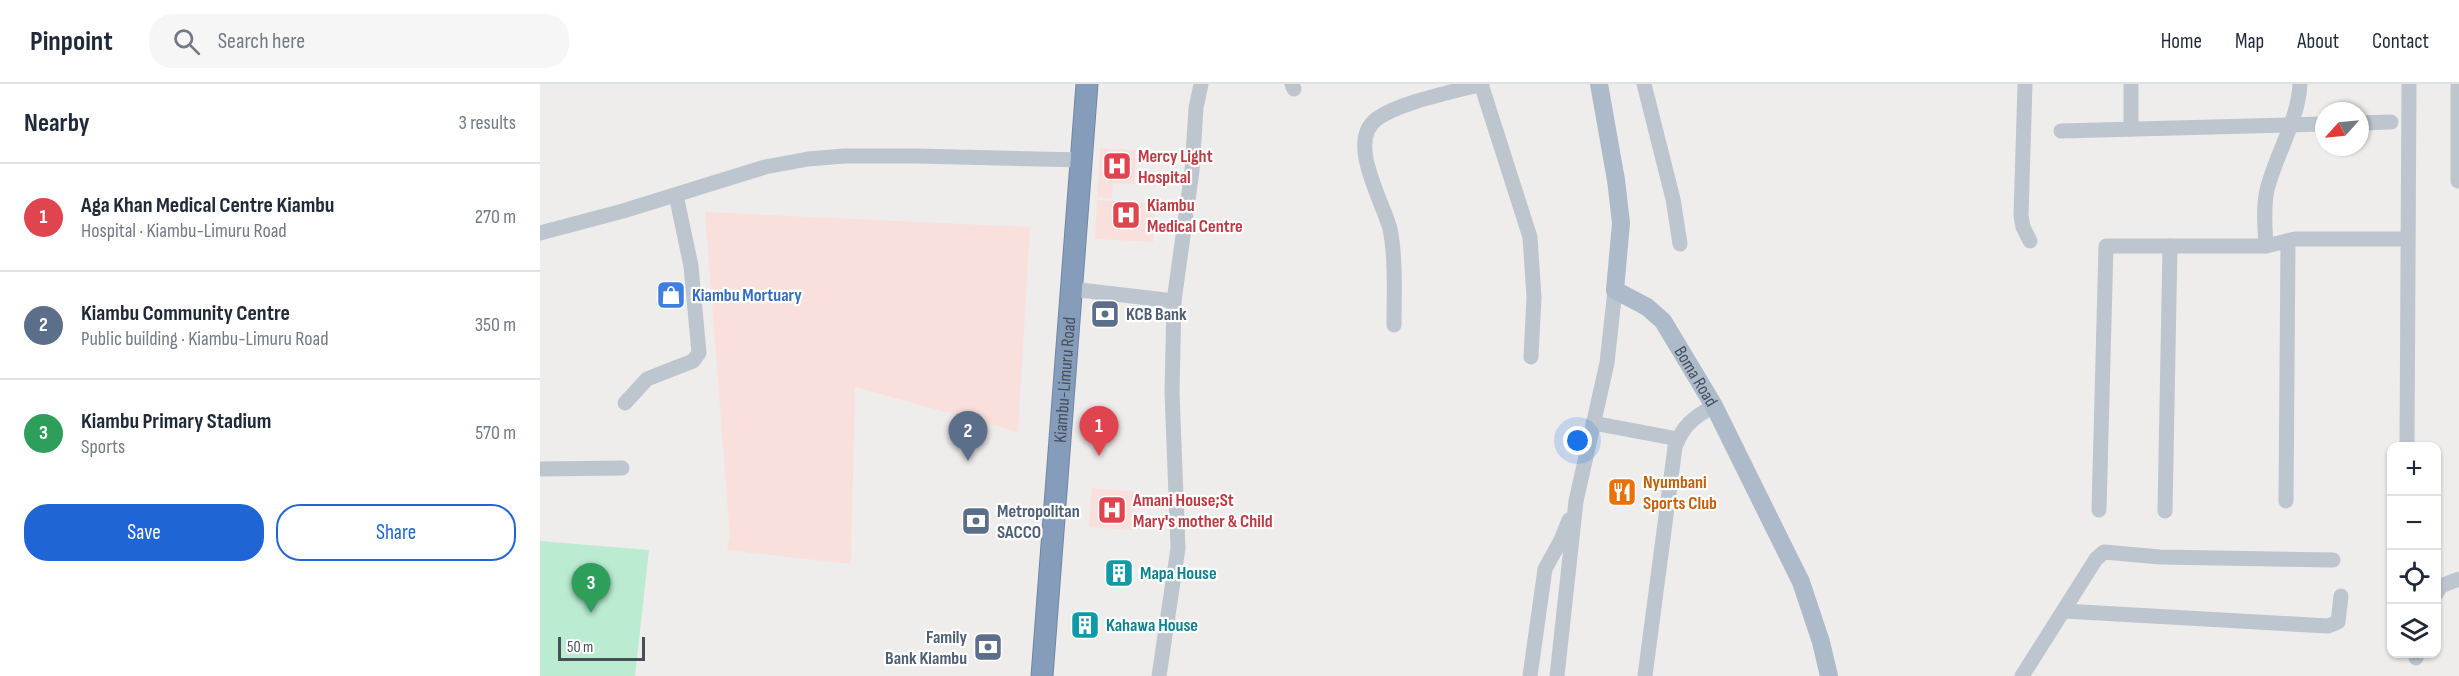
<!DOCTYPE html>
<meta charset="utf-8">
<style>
:root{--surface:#fff;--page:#f6f6f7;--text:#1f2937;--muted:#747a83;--line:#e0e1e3;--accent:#2065d5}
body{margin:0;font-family:"Sofia Sans Condensed",sans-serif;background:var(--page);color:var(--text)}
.controls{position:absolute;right:18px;bottom:18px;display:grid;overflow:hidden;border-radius:12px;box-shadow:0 2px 4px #0004}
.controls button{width:54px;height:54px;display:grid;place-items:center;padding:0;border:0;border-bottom:2px solid var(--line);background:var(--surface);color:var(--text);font:30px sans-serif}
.compass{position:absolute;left:1775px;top:18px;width:54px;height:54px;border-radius:50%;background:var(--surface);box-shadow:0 2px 4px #0004;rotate:243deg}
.scale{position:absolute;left:18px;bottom:15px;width:87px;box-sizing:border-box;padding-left:6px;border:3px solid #454e59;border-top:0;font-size:16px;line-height:21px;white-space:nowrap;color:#454e59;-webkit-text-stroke:4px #fff;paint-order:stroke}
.you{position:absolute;left:1038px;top:357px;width:21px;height:21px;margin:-15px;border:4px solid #fff;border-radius:50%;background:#1a73e8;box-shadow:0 0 0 9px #1a73e833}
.badge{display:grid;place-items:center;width:39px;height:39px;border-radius:50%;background:var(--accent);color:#fff;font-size:20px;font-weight:700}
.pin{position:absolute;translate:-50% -50px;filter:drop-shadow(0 2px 3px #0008)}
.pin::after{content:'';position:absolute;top:32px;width:21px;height:18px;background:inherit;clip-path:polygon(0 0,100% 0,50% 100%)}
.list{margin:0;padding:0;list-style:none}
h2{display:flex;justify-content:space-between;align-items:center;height:78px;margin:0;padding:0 24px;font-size:26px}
h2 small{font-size:20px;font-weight:400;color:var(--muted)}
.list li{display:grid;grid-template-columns:39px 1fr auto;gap:18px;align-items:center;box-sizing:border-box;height:108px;padding:0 24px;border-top:2px solid var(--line)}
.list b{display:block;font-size:22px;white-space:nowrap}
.list p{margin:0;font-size:20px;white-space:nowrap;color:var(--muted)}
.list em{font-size:20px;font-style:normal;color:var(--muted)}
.actions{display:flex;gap:12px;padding:18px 24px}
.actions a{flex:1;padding:14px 0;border:2px solid var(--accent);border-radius:24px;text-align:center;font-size:21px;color:var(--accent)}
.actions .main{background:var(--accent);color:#fff}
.icon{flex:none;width:33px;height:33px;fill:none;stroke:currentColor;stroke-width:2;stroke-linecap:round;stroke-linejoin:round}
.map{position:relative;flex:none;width:1919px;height:592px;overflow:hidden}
header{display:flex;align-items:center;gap:36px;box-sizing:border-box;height:84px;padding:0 30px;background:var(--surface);border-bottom:2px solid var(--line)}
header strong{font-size:28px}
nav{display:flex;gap:33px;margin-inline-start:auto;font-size:21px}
.search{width:420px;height:54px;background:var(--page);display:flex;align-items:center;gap:15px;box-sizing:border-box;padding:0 21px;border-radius:24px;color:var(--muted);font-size:22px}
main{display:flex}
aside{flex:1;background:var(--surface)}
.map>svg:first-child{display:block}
.medical{fill:#f9e0dc}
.green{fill:#bbecd1}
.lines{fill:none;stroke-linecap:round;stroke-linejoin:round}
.highway-casing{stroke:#7187a5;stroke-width:23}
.minor{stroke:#bdc6ce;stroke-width:15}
.major{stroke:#acbaca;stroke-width:18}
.highway{stroke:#859cba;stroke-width:21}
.labels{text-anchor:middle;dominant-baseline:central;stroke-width:4.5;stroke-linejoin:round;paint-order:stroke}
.health-label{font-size:18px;font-weight:bold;fill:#be3a42;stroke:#fff;text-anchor:start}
.shop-label{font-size:18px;font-weight:bold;fill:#366cbe;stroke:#fff;text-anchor:start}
.service-label{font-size:18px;font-weight:bold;fill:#4e5e75;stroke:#fff;text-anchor:start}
.street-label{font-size:18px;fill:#454e59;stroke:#fff}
.food-label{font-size:18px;font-weight:bold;fill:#c56008;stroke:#fff;text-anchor:start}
.culture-label{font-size:18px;font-weight:bold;fill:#0d838f;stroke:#fff;text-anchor:start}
</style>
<header>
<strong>Pinpoint</strong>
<div class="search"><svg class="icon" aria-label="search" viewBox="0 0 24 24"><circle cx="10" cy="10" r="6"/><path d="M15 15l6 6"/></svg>Search here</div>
<nav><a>Home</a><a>Map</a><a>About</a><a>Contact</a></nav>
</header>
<main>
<aside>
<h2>Nearby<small>3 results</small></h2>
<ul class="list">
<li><span class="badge" style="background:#e0444e">1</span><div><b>Aga Khan Medical Centre Kiambu</b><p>Hospital · Kiambu-Limuru Road</p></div><em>270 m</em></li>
<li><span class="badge" style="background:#5c6f8a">2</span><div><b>Kiambu Community Centre</b><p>Public building · Kiambu-Limuru Road</p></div><em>350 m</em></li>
<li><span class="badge" style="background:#2e9e5b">3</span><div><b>Kiambu Primary Stadium</b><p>Sports</p></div><em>570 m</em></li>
</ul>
<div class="actions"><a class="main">Save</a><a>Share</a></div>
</aside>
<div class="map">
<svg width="1919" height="592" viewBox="0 0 1919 592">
<rect width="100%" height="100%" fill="#efecec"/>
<g class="medical">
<polygon points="560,64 596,66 594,100 573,99 572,114 557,113"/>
<polygon points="557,116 615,119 613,158 555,155"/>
<polygon points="165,128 490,143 478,348 315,303 311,480 187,466 190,453"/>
<polygon points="552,404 596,408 593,446 549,443"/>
</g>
<polygon class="green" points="0,457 109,466 95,592 0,592"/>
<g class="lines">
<g class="highway-casing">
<g id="highway">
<path id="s2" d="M502 592 547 0"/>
</g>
</g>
<g class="minor">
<polyline points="752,0 754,5"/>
<polyline points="941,0 990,153 994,213 991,273"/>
<polyline points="1104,0 1133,115 1140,160"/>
<polyline points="1485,0 1481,132 1483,143 1490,157"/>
<polyline points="1591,0 1591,45"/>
<polyline points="1820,39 1851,38"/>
<polyline points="1521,47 1784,40"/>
<polyline points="1918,97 1918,0"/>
<polyline points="0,149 83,127 225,83 268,75 304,72 377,72 543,76"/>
<path d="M1726 162C1725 144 1723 124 1727 106 1736 70 1758 37 1760 0"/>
<polyline points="532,205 634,217"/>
<path d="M854 241C854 211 856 174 850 145 843 117 805 56 838 34 861 18 913 8 942 0"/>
<polyline points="85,319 107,295 153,277 159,269 151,182 136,111"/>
<polyline points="1053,339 1138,355"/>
<polyline points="1867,362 1869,0"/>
<polyline points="0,385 82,384"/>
<polyline points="1746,417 1748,157"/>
<polyline points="1559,426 1566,162 1726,162 1755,155 1867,155"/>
<polyline points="1625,427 1630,162"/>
<polyline points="1896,510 1901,502 1919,495"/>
<polyline points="1524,527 1788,542 1798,538 1801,512"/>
<polyline points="1876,574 1877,570"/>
<polyline points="619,592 638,464 632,308 634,217 652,87 656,24 661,0"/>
<polyline points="990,592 1005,485 1021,456 1029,436"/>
<polyline points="1017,592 1036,417 1067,279 1075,206"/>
<path d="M1105 592 1135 363C1143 341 1154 333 1174 322"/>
<polyline points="1482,592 1556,475 1564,468 1620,473 1793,476"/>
</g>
<path class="major" id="s1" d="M1059 0 1076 96 1081 139 1075 206 1107 223 1123 237 1174 322 1261 498 1281 558 1289 592"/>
<use href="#highway" class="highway"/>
</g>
<defs>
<g id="hospital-square" transform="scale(1.5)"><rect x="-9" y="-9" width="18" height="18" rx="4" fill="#e0444e" stroke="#fff"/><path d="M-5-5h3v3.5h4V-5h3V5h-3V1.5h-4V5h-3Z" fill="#fff"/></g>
<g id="shop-square" transform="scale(1.5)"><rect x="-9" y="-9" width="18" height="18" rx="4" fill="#3f7fe0" stroke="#fff"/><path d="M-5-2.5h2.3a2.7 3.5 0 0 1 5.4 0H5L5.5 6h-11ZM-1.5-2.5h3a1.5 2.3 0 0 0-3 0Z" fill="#fff"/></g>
<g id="bank-square" transform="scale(1.5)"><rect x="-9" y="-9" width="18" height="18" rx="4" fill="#5c6f8a" stroke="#fff"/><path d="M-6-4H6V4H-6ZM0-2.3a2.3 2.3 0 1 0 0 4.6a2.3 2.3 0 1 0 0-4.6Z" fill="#fff"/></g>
<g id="restaurant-square" transform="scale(1.5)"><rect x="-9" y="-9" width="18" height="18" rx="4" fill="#e8710a" stroke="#fff"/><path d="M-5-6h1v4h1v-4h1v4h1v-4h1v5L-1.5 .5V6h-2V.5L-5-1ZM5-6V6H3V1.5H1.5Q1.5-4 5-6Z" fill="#fff"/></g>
<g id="building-square" transform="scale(1.5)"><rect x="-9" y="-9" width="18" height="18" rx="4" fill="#0f9aa8" stroke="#fff"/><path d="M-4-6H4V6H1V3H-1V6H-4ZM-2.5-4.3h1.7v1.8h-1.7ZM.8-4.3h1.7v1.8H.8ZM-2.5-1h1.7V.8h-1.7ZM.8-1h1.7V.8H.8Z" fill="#fff"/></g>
</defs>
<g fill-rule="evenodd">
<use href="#hospital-square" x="577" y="82"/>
<use href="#hospital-square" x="586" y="131"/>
<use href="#shop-square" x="131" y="211"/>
<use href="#bank-square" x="565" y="230"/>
<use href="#restaurant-square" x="1082" y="408"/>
<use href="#hospital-square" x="572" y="426"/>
<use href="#bank-square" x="436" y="437"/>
<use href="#building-square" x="579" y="489"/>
<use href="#building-square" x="545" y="541"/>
<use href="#bank-square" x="448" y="563"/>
</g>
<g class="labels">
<g class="health-label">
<text x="598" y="72">Mercy Light<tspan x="598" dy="21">Hospital</tspan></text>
<text x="607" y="121">Kiambu<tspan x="607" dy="21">Medical Centre</tspan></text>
<text x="593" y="416">Amani House;St<tspan x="593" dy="21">Mary's mother &amp; Child</tspan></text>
</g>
<g class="shop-label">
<text x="152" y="211">Kiambu Mortuary</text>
</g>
<g class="service-label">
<text x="586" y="230">KCB Bank</text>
<text x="457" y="427">Metropolitan<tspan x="457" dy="21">SACCO</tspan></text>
<text x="427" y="553" text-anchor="end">Family<tspan x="427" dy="21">Bank Kiambu</tspan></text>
</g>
<g class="street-label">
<text stroke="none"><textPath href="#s1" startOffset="330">Boma Road</textPath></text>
<text stroke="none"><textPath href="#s2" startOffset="297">Kiambu-Limuru Road</textPath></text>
</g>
<g class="food-label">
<text x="1103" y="398">Nyumbani<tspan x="1103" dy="21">Sports Club</tspan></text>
</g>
<g class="culture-label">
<text x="600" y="489">Mapa House</text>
<text x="566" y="541">Kahawa House</text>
</g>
</g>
</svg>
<div class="controls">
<button>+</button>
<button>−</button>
<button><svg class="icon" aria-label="locate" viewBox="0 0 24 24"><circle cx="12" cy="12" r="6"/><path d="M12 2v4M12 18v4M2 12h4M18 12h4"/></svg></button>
<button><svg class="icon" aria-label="layers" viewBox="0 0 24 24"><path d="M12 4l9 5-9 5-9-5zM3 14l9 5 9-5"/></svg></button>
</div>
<svg class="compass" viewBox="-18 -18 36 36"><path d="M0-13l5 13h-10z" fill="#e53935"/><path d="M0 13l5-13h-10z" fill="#747a83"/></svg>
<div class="scale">50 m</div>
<div class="you"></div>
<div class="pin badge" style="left:559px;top:372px;background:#e0444e">1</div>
<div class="pin badge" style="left:428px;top:377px;background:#5c6f8a">2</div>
<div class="pin badge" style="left:51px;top:529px;background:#2e9e5b">3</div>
</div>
</main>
